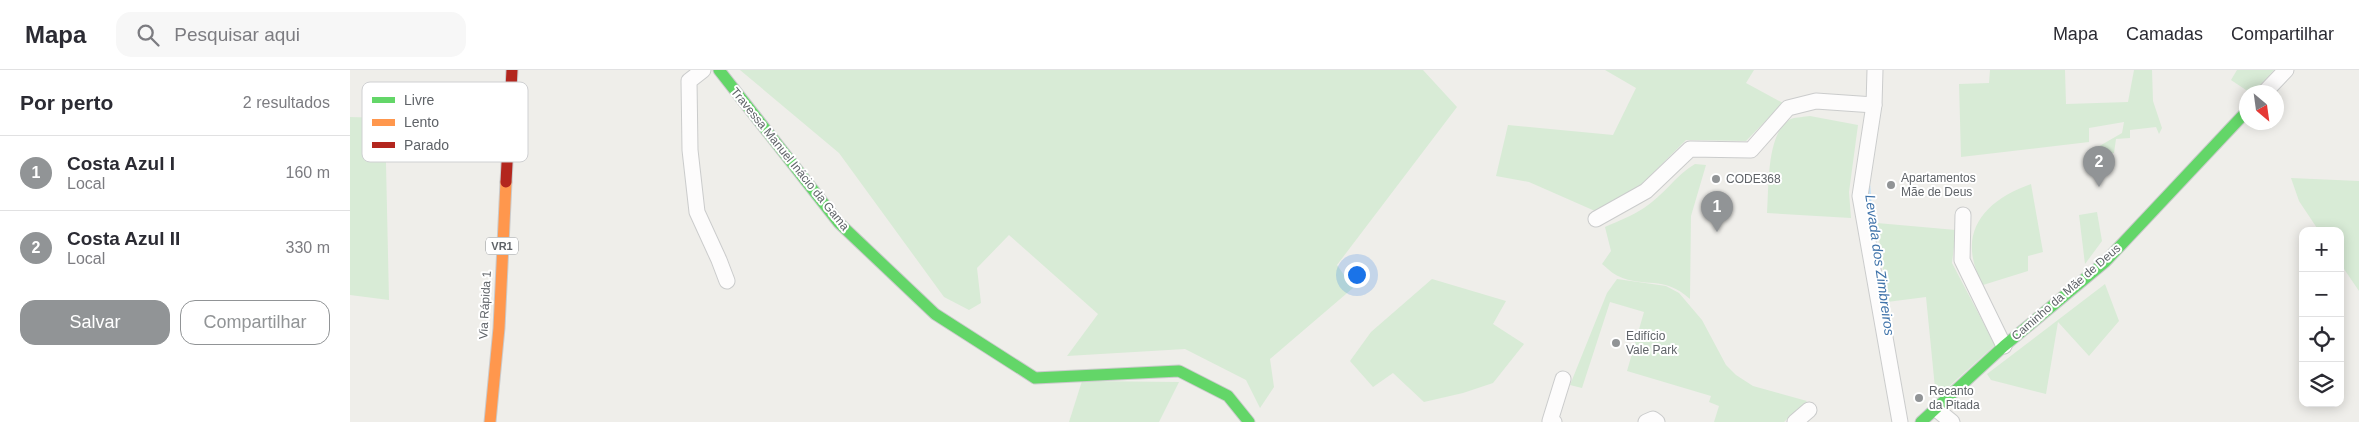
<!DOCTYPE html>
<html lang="pt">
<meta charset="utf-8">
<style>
:root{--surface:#fff;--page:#f7f7f7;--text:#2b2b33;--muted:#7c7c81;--line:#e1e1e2;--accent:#919496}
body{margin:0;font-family:Helvetica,sans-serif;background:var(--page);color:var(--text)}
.controls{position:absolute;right:15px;bottom:15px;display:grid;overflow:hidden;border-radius:10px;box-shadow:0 2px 12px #0003}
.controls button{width:45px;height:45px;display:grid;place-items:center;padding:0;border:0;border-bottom:1px solid var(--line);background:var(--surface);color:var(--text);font:25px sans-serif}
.compass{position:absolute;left:1889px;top:15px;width:45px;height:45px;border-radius:50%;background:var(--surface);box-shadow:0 2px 12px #0003;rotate:151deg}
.you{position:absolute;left:1006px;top:204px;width:18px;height:18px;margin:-12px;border:4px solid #fff;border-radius:50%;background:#1a73e8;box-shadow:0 0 0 8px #1a73e833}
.badge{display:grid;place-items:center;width:32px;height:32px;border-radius:50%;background:var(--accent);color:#fff;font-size:16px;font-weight:700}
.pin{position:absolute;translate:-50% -41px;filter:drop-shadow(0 1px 2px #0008)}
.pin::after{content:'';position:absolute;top:26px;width:18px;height:15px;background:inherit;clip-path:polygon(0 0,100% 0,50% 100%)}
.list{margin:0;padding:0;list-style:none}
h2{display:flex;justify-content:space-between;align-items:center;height:65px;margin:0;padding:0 20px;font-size:21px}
h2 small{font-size:16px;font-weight:400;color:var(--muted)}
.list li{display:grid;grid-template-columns:32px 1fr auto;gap:15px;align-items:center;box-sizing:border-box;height:75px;padding:0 20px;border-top:1px solid var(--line)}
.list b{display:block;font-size:19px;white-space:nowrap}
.list p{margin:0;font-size:16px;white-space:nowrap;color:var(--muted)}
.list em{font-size:16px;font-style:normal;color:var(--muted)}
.actions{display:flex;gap:10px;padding:15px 20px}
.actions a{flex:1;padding:11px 0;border:1px solid var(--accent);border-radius:15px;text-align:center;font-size:18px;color:var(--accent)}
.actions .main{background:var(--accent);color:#fff}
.icon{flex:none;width:28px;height:28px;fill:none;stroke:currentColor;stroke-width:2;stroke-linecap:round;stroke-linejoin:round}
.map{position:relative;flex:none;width:2009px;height:352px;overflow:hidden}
header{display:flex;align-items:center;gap:30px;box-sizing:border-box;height:70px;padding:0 25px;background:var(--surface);border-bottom:1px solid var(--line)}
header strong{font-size:24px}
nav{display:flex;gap:28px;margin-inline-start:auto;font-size:18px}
.search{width:350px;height:45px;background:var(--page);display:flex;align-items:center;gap:12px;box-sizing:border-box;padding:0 18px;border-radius:15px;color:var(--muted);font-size:19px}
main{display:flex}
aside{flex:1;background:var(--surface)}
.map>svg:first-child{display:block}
.green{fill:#d8ebd6}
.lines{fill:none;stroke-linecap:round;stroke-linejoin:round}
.stream{stroke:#bfe0f9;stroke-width:4.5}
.street-casing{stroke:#cbcccc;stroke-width:17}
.fast-casing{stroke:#cacacb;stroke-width:13}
.slow-casing{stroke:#cacacb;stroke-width:13}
.jam-casing{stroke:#cacacb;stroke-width:13}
.street{stroke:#fdfcfc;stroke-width:15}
.fast{stroke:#63d668;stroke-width:11}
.slow{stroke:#ff974d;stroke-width:11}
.jam{stroke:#b3261e;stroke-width:11}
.poi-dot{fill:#919496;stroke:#fff;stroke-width:2}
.labels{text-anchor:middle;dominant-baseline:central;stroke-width:4;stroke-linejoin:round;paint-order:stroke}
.shield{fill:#fff;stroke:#8f9295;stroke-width:1}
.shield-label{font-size:11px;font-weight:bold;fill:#5f6368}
.street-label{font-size:12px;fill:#5f6368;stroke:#fff}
.poi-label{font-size:12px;fill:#5f6368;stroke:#fff;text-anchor:start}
.water-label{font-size:14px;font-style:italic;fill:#4174aa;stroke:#fff}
.key{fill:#fff;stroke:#cfd0d2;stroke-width:1}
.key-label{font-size:14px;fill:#5f6368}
</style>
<header>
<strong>Mapa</strong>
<div class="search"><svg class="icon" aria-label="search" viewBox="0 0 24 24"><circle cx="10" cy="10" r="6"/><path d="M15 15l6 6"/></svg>Pesquisar aqui</div>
<nav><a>Mapa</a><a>Camadas</a><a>Compartilhar</a></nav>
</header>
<main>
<aside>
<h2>Por perto<small>2 resultados</small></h2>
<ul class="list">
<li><span class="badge">1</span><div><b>Costa Azul I</b><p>Local</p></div><em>160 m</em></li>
<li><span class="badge">2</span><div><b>Costa Azul II</b><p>Local</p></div><em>330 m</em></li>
</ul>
<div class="actions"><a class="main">Salvar</a><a>Compartilhar</a></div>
</aside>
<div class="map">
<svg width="2009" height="352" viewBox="0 0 2009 352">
<rect width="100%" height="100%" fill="#efeeea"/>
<g class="green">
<polygon points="390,0 1073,0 1107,37 987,195 1003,218 920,289 924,317 910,338 896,310 835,279 717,286 748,244 659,165 627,198 631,233 619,240 594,227 489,83"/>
<polygon points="1255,0 1404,0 1396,13 1433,33 1396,71 1336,70 1291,115 1245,141 1179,112 1146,106 1158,55 1263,65 1286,18"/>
<polygon points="1640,0 1715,0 1716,34 1778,32 1784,0 1802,0 1803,31 1812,58 1809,64 1806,57 1780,60 1780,68 1766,69 1764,83 1739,82 1772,63 1774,52 1739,58 1739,72 1611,87 1609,14 1639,13"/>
<polygon points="1887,0 1924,0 1904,22 1899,22 1881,10"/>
<path d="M1460 46 1508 55 1499 122 1501 148 1417 143C1419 119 1416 61 1441 49 1446 47 1455 47 1460 46Z"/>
<polygon points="0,47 35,48 39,230 0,225"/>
<path d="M1345 94 1356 95 1341 146 1340 229C1312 204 1296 219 1268 206 1263 204 1257 198 1252 194L1261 181 1255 157C1268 151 1282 146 1294 138 1313 126 1326 105 1345 94Z"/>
<polygon points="1941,108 2009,111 2009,221 1990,193 1990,161 1969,161 1949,131"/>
<path d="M1681 114 1693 182 1678 186V201L1633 215C1605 164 1633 131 1681 114Z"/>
<polygon points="1747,142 1752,171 1735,194 1729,145"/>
<polygon points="1527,153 1606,160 1602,193 1645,275 1586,328 1576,227 1537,232"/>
<polygon points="1082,209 1156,231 1143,254 1174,274 1143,313 1113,323 1074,332 1043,303 1023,317 1000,291 1021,262"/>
<polygon points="1267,209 1316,216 1329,223 1352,250 1376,295 1386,305 1403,316 1457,331 1434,352 1364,352 1369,336 1359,332 1361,326 1277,301 1294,242 1260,232 1232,318 1220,315 1257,223"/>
<polygon points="1755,214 1769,251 1739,286 1708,252 1696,324 1641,310 1637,304"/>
<polygon points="732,311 829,312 809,352 719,352"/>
</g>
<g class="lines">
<polyline class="stream" points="1518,116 1520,143"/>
<g class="street-casing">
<g id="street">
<polyline points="353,0 339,11 340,80 347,142 369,190 377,211"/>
<polyline points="1525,0 1524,35 1510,126 1550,352"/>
<polyline points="1915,22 1936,0"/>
<polyline points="1613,145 1612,190 1654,276"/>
<polyline points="1246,149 1296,121 1340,79 1401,80 1438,38 1466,31 1524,35"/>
<polyline points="1586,339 1602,352"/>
<polyline points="1204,352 1200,351 1213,309"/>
<polyline points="1296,352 1303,349 1307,352"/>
<polyline points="1445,352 1459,340"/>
</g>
</g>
<g class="fast-casing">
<g id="fast">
<polyline points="369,0 489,153 585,244 685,308 829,301 878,326 899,352"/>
<polyline points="1571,352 1654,276 1755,192 1896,42"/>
</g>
</g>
<g class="slow-casing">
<polyline id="slow" points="140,352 149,258 156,112"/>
</g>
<g class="jam-casing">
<polyline id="jam" points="156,112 162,0"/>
</g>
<use href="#street" class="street"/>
<use href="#fast" class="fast"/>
<use href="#slow" class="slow"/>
<use href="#jam" class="jam"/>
</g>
<g class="poi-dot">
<circle cx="1366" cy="109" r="5"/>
<circle cx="1541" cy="115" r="5"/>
<circle cx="1266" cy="273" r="5"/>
<circle cx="1569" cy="328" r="5"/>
</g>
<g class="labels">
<rect class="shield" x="136" y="167.5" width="32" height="17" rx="4"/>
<g class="shield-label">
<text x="152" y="176">VR1</text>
</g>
<g class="street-label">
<text transform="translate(440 89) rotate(51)">Travessa Manuel Inácio da Gama</text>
<text transform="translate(1716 222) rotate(-41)">Caminho da Mãe de Deus</text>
<text transform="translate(135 235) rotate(-87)">Via Rápida 1</text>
</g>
<g class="poi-label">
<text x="1551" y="108">Apartamentos<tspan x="1551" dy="14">Mãe de Deus</tspan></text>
<text x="1376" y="109">CODE368</text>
<text x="1276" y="266">Edifício<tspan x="1276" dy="14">Vale Park</tspan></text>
<text x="1579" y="321">Recanto<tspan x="1579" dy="14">da Pitada</tspan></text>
</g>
<g class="water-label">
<text transform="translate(1530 195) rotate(82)">Levada dos Zimbreiros</text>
</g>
</g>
<rect x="12" y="12" width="166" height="80" rx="8" class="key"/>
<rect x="22" y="27" width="23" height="6" fill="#63d668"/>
<rect x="22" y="49" width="23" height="7" fill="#ff974d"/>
<rect x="22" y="72" width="23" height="6" fill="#b3261e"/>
<g class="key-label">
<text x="54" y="35">Livre</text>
<text x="54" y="57">Lento</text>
<text x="54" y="80">Parado</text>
</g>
</svg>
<div class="controls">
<button>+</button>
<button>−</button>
<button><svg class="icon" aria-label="locate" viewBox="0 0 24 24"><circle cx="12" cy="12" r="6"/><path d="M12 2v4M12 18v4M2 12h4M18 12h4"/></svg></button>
<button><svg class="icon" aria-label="layers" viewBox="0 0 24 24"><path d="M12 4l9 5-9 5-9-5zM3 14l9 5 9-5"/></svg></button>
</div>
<svg class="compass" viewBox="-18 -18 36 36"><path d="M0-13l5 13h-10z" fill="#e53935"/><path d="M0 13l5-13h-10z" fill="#7c7c81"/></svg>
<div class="you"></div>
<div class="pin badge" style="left:1367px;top:162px">1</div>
<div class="pin badge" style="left:1749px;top:117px">2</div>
</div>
</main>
